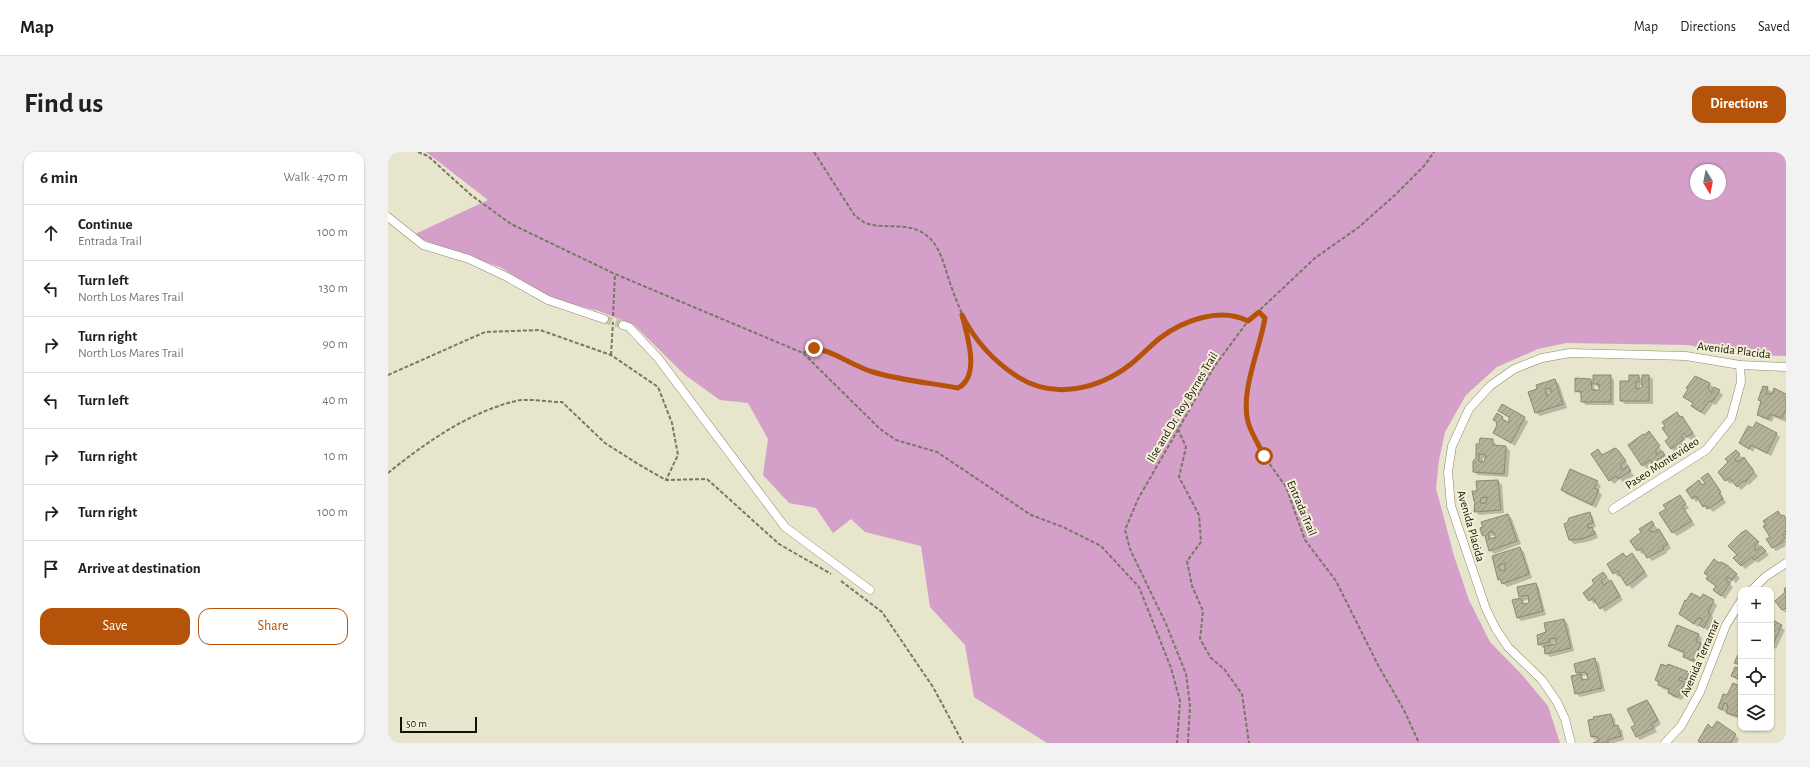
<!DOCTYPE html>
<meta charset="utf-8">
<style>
:root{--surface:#fff;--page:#f2f2f2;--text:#202124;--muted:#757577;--line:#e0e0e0;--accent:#b45309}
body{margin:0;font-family:"Alegreya Sans",sans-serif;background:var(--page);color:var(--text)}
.controls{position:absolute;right:12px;bottom:12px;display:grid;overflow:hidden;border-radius:8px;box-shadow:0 1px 3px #0004}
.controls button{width:36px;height:36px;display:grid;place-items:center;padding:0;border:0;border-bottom:1px solid var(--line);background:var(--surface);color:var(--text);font:20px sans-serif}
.compass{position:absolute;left:1302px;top:12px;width:36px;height:36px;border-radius:50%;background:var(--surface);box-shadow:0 1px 3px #0004;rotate:170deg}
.scale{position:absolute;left:12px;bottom:10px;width:77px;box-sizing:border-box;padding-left:4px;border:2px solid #131209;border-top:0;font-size:11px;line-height:14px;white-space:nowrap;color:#131209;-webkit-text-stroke:3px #f5f2d8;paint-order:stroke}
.stop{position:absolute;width:12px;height:12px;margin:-9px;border:3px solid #b45309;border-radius:50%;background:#fff}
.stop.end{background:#b45309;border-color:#fff;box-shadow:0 1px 4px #0008}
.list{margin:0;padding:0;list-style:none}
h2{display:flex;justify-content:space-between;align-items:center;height:52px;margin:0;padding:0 16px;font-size:17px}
h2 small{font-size:13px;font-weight:400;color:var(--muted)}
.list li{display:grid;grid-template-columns:26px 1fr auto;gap:12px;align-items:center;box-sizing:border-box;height:56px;padding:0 16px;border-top:1px solid var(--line)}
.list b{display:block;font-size:15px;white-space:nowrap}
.list p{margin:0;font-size:13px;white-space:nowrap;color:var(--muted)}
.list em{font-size:13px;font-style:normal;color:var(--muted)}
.actions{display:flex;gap:8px;padding:12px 16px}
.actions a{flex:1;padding:9px 0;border:1px solid var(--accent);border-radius:12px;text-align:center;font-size:14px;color:var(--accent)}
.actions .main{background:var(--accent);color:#fff}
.icon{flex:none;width:22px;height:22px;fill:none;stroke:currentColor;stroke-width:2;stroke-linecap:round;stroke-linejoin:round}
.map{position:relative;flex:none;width:1398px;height:591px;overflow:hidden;border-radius:12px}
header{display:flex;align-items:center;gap:24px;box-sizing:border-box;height:56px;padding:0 20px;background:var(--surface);border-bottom:1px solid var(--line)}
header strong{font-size:19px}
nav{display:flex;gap:22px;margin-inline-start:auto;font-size:14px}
.intro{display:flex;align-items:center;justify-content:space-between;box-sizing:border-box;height:96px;padding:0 24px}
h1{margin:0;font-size:28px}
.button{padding:10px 18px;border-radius:12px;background:var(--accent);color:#fff;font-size:14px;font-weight:700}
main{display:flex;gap:24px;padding:0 24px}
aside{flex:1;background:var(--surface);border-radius:12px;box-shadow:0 1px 3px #0004}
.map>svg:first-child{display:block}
.grass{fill:#d49fc8;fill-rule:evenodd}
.shadow{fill:#0003;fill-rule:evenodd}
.building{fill:url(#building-hatch);stroke:#8b8971;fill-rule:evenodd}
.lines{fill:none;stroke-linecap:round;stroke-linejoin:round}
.minor-tunnel{stroke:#c7c5ae;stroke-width:8;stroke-dasharray:8 4;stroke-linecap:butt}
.minor-casing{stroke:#8c8a71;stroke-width:9}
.path{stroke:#797867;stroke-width:2;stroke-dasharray:4 2;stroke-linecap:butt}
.minor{stroke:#fff;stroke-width:8}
.route{stroke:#b45309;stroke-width:5}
.labels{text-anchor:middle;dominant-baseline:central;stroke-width:4;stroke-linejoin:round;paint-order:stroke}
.street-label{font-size:12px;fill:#131209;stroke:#f5f2d8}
</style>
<header>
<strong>Map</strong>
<nav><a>Map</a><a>Directions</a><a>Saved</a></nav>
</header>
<div class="intro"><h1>Find us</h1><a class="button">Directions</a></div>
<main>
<aside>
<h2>6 min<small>Walk · 470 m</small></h2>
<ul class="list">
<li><svg class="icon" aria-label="ahead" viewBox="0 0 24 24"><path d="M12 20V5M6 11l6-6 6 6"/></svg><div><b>Continue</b><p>Entrada Trail</p></div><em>100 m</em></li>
<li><svg class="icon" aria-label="left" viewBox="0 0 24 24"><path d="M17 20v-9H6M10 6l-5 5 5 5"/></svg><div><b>Turn left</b><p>North Los Mares Trail</p></div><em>130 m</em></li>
<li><svg class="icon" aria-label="right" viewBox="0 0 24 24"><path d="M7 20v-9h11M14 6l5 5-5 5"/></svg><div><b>Turn right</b><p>North Los Mares Trail</p></div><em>90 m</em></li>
<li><svg class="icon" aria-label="left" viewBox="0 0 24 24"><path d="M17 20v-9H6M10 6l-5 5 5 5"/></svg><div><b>Turn left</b></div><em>40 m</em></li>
<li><svg class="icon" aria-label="right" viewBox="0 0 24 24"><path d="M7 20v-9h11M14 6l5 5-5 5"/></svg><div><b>Turn right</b></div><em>10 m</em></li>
<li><svg class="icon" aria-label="right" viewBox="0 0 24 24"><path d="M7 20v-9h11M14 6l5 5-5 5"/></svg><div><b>Turn right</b></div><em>100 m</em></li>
<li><svg class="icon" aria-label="arrive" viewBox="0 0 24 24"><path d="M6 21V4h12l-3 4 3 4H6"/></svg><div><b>Arrive at destination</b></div></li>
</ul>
<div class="actions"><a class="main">Save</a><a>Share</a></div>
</aside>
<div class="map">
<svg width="1398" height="591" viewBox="0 0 1398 591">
<defs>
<pattern id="building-hatch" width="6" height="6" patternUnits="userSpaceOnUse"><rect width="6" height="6" fill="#b4b299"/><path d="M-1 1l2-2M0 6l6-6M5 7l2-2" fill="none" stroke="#9a9882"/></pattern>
</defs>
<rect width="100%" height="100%" fill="#e7e5cb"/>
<path class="grass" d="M38 0H1398V204L1354 203 1300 193 1178 191 1150 197 1109 215 1078 243 1057 280 1051 308 1048 336 1066 404 1081 448 1102 490 1135 524 1160 554 1172 591H659L586 545 577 493 542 455 533 394 477 380 463 367 445 381 428 356 401 351 375 323 380 287 360 251 332 248 297 223 246 173 211 159 164 147 112 115 52 95 25 83 100 48ZM1308 18H1332V42H1308Z"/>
<g class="shadow">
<path d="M1222 224 1226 228V253H1198L1194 249V243L1188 239 1203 228 1206 231ZM1206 232 1210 235H1212L1213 239H1207Z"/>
<path d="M1251 224 1255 229 1261 224 1265 227V252H1237L1233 248 1242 230ZM1252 233H1255V236L1252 237Z"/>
<polygon points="1307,225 1322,232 1335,243 1328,253 1325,252 1317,263 1308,258 1304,254 1306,252 1296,244"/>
<path d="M1167 228 1171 232 1179 256 1152 264 1148 261 1150 237ZM1167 239 1161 244 1160 241Z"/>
<polygon points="1379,236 1385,241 1398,243 1398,270 1386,265 1384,270 1374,266 1370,262 1374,251 1371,248"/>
<polygon points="1111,259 1136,266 1140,270 1127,294 1106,281 1114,266 1120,272 1122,266"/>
<polygon points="1293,266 1297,269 1308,285 1303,288 1300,285 1296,288 1299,291 1287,300 1284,297 1283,287"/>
<polygon points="1388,282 1392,285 1383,304 1367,296 1365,300 1353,291"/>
<polygon points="1264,285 1280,307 1269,314 1266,312 1259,317 1255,313"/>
<path d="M1104 288 1108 292V294L1118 295 1122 299 1120 325 1090 323 1086 320 1092 293ZM1095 306H1098L1097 311H1095Z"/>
<polygon points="1210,298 1215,303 1233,303 1241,314 1239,315 1246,324 1235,330 1232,327 1226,332 1222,328"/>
<polygon points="1348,299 1366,317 1365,318 1370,324 1361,333 1360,332 1353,338 1345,329 1342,332 1338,328 1341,311"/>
<polygon points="1323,327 1330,335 1338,351 1325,360 1321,356 1319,358 1311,348 1308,350 1305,346 1311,329 1315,334"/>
<polygon points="1110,329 1114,333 1116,361 1091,363 1088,359 1090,339"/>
<polygon points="1209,330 1213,334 1210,339 1214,343 1208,356 1178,342 1174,338"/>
<polygon points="1291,344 1301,356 1297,359 1307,373 1289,384 1285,380 1279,358"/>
<polygon points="1201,361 1205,365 1208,375 1204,376 1208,380 1210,386 1199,390 1186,392 1182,388"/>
<polygon points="1390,361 1398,367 1398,391 1397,392 1398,394 1388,399 1385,396 1383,385"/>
<path d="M1120 363 1124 367 1133 392 1106 402 1102 398 1099 386 1095 382ZM1108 383 1110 385 1103 387V384Z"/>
<polygon points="1264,370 1274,382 1283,396 1278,400 1279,401 1264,409 1256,400 1254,402 1250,398 1255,381"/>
<polygon points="1358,379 1381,403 1370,411 1368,409 1357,417 1347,406 1350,403"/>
<polygon points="1132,396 1136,400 1144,426 1119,435 1111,427 1105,404"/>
<polygon points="1244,402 1260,424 1244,437 1233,423 1230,425 1220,413"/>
<polygon points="1327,409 1338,414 1352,426 1348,431 1345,428 1342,432 1345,435 1337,447 1326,438 1329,435 1323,431"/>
<polygon points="1215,421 1227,434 1235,448 1217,460 1209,450 1206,452 1197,441 1208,432"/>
<path d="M1148 432 1151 436 1158 463 1133 469 1129 465 1125 449 1134 447 1130 436ZM1142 447 1143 452 1137 453 1135 449Z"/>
<polygon points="1398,441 1398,461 1394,458"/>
<polygon points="1314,448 1325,449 1329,453 1324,464 1326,467 1320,479 1312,472 1310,475 1292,462 1299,450"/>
<path d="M1176 468 1180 472 1186 499 1162 505 1158 501 1157 496H1155L1151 492 1159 481ZM1169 490V493H1165V491Z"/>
<polygon points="1383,468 1397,478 1388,497 1383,494"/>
<polygon points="1311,483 1314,486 1313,491 1317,495 1309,512 1300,508 1296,504 1297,502 1285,497 1282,493"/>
<polygon points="1353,499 1353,530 1344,524 1353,515 1348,511"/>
<path d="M1207 508 1211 511 1217 539 1192 545 1188 541 1191 523 1189 521ZM1200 523 1201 528 1197 529 1194 524Z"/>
<polygon points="1383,509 1386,512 1383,518"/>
<polygon points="1300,521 1304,525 1302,531 1296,529 1295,531 1300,535 1294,548 1285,545 1281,541 1282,539 1275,537 1268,528"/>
<polygon points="1353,535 1353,567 1343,564 1331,556 1339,544"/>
<polygon points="1259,549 1263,553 1273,572 1267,576 1269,580 1252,588 1248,584 1248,573"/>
<polygon points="1223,563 1227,567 1228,575 1234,578 1236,588 1226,591 1206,591 1209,590 1204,585 1201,569"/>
<polygon points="1325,577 1347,583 1351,587 1349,591 1313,591"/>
</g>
<g class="building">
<polygon points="1205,223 1223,223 1223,250 1193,250 1193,239 1187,240 1187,226 1203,227 1204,238 1211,238 1211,232 1205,232"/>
<polygon points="1241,223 1251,223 1251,230 1248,230 1248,237 1250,237 1254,235 1254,223 1261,223 1261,249 1232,249 1232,229 1241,229"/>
<polygon points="1307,224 1322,231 1320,236 1323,241 1326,235 1332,238 1324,250 1321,249 1313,260 1303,254 1305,251 1295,245 1300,237 1298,236"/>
<path d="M1167 227 1175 252 1147 261 1140 240 1149 237 1148 233ZM1162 236 1164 240 1159 244 1157 237Z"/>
<polygon points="1375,234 1380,235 1378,242 1384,242 1386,236 1398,242 1398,258 1394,266 1382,262 1381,267 1369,263 1373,249 1370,248"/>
<polygon points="1114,252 1137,265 1123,291 1105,281 1109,273 1108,272 1109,270 1105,268 1109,261 1115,265 1114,267 1120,270 1121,269 1121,265 1110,259"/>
<polygon points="1289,260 1292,265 1294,264 1305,281 1299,285 1296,281 1293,284 1296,287 1283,297 1277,289 1281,286 1274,276 1277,274 1274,270"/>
<polygon points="1368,270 1389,281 1379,301 1363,293 1361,297 1351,291 1360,274 1365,276"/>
<polygon points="1261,279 1272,294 1268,297 1268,303 1274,299 1277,303 1264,311 1262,308 1254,314 1240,293 1255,282 1256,283"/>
<path d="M1092 286 1105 287V293L1118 294 1116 322 1085 320V309L1088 306V292H1091ZM1091 302 1098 303 1096 310 1091 309Z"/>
<polygon points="1227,296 1230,298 1238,309 1233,312 1233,316 1234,318 1240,314 1243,319 1230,327 1228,324 1221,329 1203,302 1210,297 1214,303"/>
<polygon points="1348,298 1352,302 1347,307 1348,309 1352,309 1356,305 1366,320 1357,330 1355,329 1349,335 1341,326 1337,329 1330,320 1340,310 1337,307"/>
<polygon points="1182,317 1210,329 1206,336 1211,338 1204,353 1173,338"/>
<polygon points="1320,321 1329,334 1333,340 1331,341 1335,347 1320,357 1317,353 1315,355 1308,344 1304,347 1298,338 1311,328 1314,333 1317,331 1313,326"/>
<path d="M1110 328 1113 358 1086 360 1087 349H1086L1084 339H1089L1088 329ZM1099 345 1098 351H1092L1093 346Z"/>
<polygon points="1292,343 1298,352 1294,354 1304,369 1284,381 1271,361 1278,357 1275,353"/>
<polygon points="1390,359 1393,364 1396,363 1398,367 1398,382 1395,383 1397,386 1394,388 1395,390 1384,396 1378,387 1382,385 1375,374 1378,373 1375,369"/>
<polygon points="1202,360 1205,371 1199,373 1200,376 1204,375 1207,382 1194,387 1181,388 1176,372 1180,370 1180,368 1181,366"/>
<path d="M1120 362 1129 389 1101 399 1097 384 1094 383 1092 376 1095 375 1093 370ZM1104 379 1108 385 1101 387 1100 381Z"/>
<polygon points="1264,369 1266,373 1261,377 1262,379 1266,380 1271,377 1280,392 1275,395 1276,397 1259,406 1253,396 1249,399 1242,389 1253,380 1251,377"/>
<polygon points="1358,378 1371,390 1367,393 1367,397 1368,399 1373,394 1378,399 1366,408 1364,405 1353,414 1345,406 1349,403 1340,394 1353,381"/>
<path d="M1132 395 1141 422 1114 432 1112 427 1110 428 1104 404ZM1117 411V418L1113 419 1110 414Z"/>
<polygon points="1235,401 1238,405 1244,401 1257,420 1239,434 1229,419 1225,422 1219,412"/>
<polygon points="1326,407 1331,411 1333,410 1339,413 1349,422 1344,428 1340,425 1338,428 1342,431 1333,444 1325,438 1328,434 1318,427 1320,424 1316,421"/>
<polygon points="1215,420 1219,425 1213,429 1216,433 1223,428 1232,444 1212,457 1205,446 1201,449 1195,441 1206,432 1204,428"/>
<polygon points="1148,431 1155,459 1129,466 1124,448 1133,446 1135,452 1141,451 1140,443 1131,445 1129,435"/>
<polygon points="1398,435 1398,457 1397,456 1394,458 1387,449 1397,440 1396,437"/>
<polygon points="1303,441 1313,446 1315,442 1326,448 1320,460 1323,462 1316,476 1311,473 1315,468 1312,466 1309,467 1306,472 1291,462 1297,448 1298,449"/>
<polygon points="1176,467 1183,496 1157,502 1156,494 1168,492 1168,486 1161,487 1162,490 1150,493 1149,483 1158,480 1156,471"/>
<polygon points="1383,467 1394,473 1384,494 1383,493"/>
<polygon points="1289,473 1311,482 1308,489 1313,491 1306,509 1295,505 1296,500 1280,494"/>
<polygon points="1353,497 1353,528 1343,524 1347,515 1351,516 1353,513 1346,511"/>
<polygon points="1207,506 1214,536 1187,542 1183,524 1193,522 1194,528 1200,527 1198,520 1188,521 1186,512"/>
<polygon points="1273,512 1279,514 1280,512 1301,520 1298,528 1292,525 1291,528 1297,530 1290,545 1280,541 1281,537 1270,533 1271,530 1267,528"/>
<polygon points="1345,531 1353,534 1353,565 1338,561 1340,556 1339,552 1336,551 1334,558 1330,556 1335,542 1339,543"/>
<polygon points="1259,548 1270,568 1263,572 1266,576 1248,585 1243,575 1247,573 1239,557"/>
<polygon points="1223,562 1226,574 1230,573 1233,584 1220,588 1220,591 1205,591 1212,588 1208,584 1203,585 1200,568 1206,567 1205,565"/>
<polygon points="1329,569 1348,582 1343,591 1312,591 1310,589 1320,572 1324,576"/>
</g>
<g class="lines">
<polyline class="minor-tunnel" points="216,167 235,173"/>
<g class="minor-casing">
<g id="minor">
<polyline points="0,65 35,93 81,107 119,125 160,148 216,167"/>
<polyline points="235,173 241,175 270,206 397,375 482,438"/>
<polyline points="1225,357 1318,298 1343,267 1353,230 1352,213"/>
<polyline points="1364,438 1377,425 1398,411"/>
<polyline points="1183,591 1177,567 1169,550 1154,528 1120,495 1108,477 1098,457 1063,354 1060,320 1064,294 1081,257 1102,234 1126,217 1154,206 1182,201 1298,204 1352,213 1398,215"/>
<polyline points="1277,591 1293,574 1312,540 1338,473 1353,449"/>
</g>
</g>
<g class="path">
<polyline points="30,0 40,4 83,43 123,72 227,122 415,201 492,277 508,288 549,300 643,363 675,375 713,394 751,435 783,516 792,549 789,591"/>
<path d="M426 0 467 64C470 66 474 69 477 71 497 78 520 69 538 83 552 93 556 113 561 128 575 169 589 199 626 223 631 226 636 230 642 232 665 240 692 240 715 230 738 219 753 200 772 185 796 168 832 155 860 168"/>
<polyline points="871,160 877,166 874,182 863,218 859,245 860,270 876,304 898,335 917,388 948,429 991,515 1016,558 1031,591"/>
<polyline points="225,164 227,122"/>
<path d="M415 201C439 189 442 203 462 212 495 227 534 229 570 236 593 224 579 186 575 166"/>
<polyline points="223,203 225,170"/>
<polyline points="0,223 97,180 152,178 223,203 270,235 284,271 290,303 278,328"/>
<polyline points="790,277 798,295 791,325 811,363 813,390 799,409 804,434 815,459 812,487 823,506 836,517 854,542 861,591"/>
<path d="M0 321C37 291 81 260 128 249 139 246 161 250 174 250L217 291 250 312 278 328 319 327 391 392 443 422"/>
<polyline points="453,429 494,460 545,535 575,591"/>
<polyline points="800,591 802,553 798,522 778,472 742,397 737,378 750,347 826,215 860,169 927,106 971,75 1007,43 1036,14 1046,0"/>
</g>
<use href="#minor" class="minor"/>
</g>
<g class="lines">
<path class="route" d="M426 196C447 199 464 214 485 220 511 228 543 231 570 236 593 224 579 183 574 163 587 189 605 209 630 225 666 248 711 237 743 212 753 204 762 194 772 186 796 168 832 155 860 169L871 160 877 166C872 197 852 239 860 270 863 281 871 293 876 304"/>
</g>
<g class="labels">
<g class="street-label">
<text transform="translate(1346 198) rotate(7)">Avenida Placida</text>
<text transform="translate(794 255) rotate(-59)">Ilse and Dr. Roy Byrnes Trail</text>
<text transform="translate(1274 311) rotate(-33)">Paseo Montevideo</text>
<text transform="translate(914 356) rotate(67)">Entrada Trail</text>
<text transform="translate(1083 374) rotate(74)">Avenida Placida</text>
<text transform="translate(1312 506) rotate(-67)">Avenida Terramar</text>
</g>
</g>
</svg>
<div class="controls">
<button>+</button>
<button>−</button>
<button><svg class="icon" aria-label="locate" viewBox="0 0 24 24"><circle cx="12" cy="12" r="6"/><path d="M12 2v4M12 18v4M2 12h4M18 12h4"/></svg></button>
<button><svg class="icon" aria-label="layers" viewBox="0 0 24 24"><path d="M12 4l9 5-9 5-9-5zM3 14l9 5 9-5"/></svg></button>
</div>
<svg class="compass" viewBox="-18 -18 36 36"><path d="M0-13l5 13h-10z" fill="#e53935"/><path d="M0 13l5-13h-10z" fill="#757577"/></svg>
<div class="scale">50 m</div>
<div class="stop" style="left:876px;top:304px"></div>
<div class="stop end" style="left:426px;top:196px"></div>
</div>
</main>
